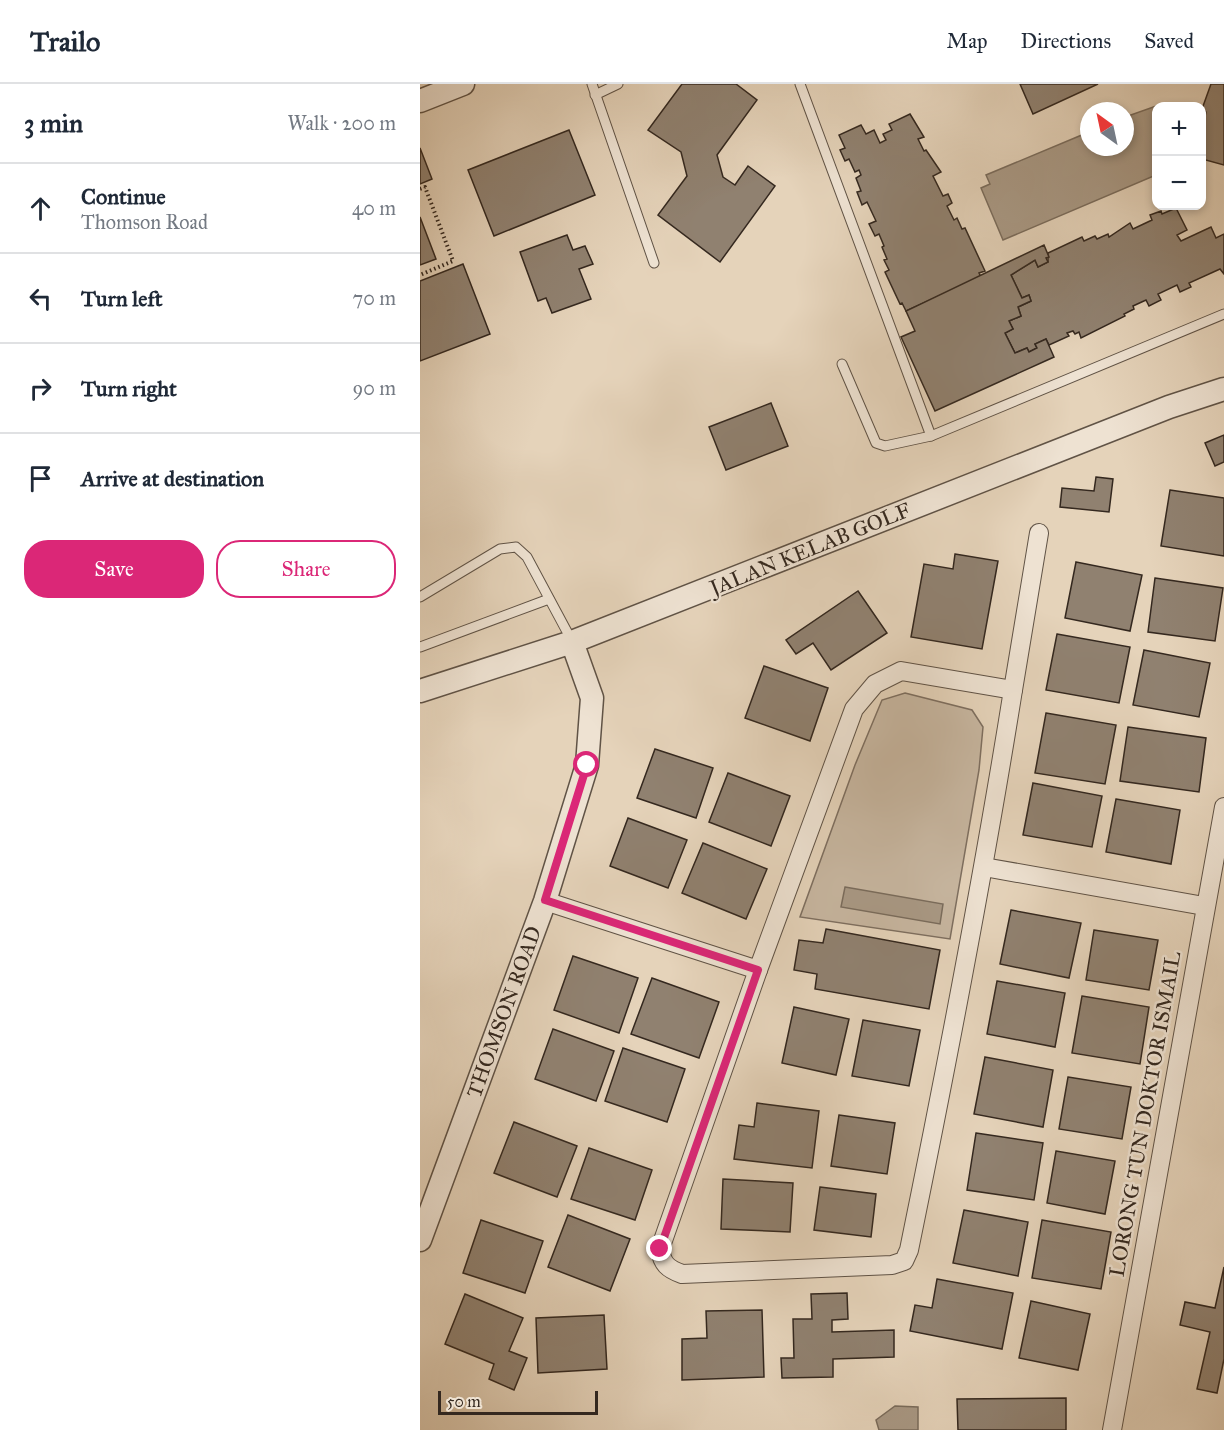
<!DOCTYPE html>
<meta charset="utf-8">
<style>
:root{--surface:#fff;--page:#f6f6f7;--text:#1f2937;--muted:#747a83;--line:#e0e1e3;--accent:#db2777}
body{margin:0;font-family:"IM FELL Great Primer",serif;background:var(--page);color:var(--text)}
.controls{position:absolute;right:18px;top:18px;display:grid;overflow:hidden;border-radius:12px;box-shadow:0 3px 9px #0003}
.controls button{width:54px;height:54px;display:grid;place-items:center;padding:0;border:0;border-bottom:2px solid var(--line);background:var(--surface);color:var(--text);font:30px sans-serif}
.compass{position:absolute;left:660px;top:18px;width:54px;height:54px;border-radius:50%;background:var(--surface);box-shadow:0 3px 9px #0003;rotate:327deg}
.scale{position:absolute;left:18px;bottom:15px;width:160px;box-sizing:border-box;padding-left:6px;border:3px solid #34281f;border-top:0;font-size:16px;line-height:21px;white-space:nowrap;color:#34281f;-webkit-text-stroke:4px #eee2d2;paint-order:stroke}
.stop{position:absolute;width:18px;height:18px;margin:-14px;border:4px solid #db2777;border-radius:50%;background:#fff}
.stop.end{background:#db2777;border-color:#fff;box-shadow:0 2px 6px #0008}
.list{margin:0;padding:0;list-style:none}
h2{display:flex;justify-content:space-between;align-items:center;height:78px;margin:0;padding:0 24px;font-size:26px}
h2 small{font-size:20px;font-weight:400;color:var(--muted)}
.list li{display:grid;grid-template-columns:39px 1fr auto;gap:18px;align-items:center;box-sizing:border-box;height:90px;padding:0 24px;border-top:2px solid var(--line)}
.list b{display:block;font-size:22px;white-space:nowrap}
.list p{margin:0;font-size:20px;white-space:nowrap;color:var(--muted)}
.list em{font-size:20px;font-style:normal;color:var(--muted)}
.actions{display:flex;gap:12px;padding:18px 24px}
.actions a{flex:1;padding:14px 0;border:2px solid var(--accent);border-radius:24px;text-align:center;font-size:21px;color:var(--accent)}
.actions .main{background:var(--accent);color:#fff}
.icon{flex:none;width:33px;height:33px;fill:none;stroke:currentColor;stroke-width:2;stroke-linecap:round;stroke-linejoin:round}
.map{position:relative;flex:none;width:804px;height:1346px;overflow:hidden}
header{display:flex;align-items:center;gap:36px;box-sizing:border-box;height:84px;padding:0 30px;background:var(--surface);border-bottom:2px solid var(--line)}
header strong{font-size:28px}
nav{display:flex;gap:33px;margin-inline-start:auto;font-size:21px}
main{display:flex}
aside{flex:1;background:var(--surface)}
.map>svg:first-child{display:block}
.green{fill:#c7b6a0;stroke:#7e6f60;stroke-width:1.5}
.water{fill:#a99985;stroke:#7a6c5c;stroke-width:1.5}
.building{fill:#908170;stroke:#34281f;stroke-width:1.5}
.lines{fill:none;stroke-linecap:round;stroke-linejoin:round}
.service-casing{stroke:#605346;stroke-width:11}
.minor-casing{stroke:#605346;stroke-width:20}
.tertiary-casing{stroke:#605346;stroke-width:25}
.path{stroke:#34281f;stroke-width:4;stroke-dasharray:1.5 3;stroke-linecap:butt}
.service{stroke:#eee2d2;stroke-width:9}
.minor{stroke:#eee2d2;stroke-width:18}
.tertiary{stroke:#eee2d2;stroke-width:22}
.route{stroke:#db2777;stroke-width:8}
.labels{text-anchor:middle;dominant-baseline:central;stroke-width:5;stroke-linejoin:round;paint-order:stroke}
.street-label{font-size:21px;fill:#34281f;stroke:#eee2d2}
</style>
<header>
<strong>Trailo</strong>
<nav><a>Map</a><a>Directions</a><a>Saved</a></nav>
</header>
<main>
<aside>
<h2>3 min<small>Walk · 200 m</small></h2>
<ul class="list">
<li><svg class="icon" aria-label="ahead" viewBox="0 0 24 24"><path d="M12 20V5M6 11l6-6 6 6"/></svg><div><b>Continue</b><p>Thomson Road</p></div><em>40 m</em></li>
<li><svg class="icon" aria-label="left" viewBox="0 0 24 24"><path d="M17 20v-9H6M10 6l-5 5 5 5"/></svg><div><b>Turn left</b></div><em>70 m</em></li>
<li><svg class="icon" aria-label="right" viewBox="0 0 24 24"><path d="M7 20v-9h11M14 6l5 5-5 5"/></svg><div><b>Turn right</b></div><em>90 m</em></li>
<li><svg class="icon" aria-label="arrive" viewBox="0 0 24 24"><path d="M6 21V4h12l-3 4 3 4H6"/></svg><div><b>Arrive at destination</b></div></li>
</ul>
<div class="actions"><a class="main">Save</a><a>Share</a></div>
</aside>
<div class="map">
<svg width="804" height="1346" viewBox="0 0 804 1346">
<rect width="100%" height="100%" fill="#e5d3ba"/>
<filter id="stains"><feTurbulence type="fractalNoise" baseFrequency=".00333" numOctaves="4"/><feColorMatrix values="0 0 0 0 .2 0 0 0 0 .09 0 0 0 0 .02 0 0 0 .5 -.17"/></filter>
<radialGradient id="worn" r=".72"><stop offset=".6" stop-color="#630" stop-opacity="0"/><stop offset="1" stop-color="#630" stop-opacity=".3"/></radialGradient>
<polygon class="green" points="485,609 552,626 563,643 559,686 530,855 380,833 435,681 462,616"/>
<g class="water">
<polygon points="739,21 748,22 736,22 736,91 583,156 561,104 570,100 566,91 669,48 669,63 705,63 705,33"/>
<polygon points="425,803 523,820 520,840 421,823"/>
<polygon points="475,1322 498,1323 498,1346 459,1346 456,1336"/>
</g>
<g class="building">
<polygon points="262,0 316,0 337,16 297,71 303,93 315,101 328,82 355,102 300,178 238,131 267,92 261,68 228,46"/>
<polygon points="600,0 678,0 613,30"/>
<polygon points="791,0 804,0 804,81 782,75 782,45 786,28 782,25"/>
<polygon points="490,30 504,53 498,55 504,67 506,66 521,88 513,92 523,112 528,110 532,119 527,122 534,136 537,134 542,145 545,144 565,187 559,189 561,193 486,227 482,219 480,220 465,188 469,186 464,176 467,175 462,163 464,162 459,150 455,152 449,140 456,137 447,118 442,121 437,108 441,107 436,94 441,91 439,86 435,88 429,75 425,77 420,66 425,64 419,51 441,41 446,50 454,46 460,59 466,56 463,50 472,46 469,40"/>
<polygon points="149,46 175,111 74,152 48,86"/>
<polygon points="0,64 12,95 0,100"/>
<polygon points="756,124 767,146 757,151 761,157 791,143 796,154 804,150 804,190 800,185 769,199 771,203 760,208 757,201 738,210 741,216 729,222 726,216 713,222 714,225 704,230 705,232 661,254 659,248 655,250 653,247 647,249 649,252 629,261 626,255 615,260 617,264 609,268 607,264 595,269 585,249 593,245 589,237 601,232 598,223 611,217 609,211 602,214 591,191 615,176 618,183 628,178 628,169 662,153 664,157 675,152 677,155 688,150 689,153 710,139 713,145 732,136 730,131 741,127 742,130"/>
<polygon points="0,133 16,175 0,181"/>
<polygon points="147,151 153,166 165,162 173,180 159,185 171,215 132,229 126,214 118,217 100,168"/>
<polygon points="624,161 629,173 626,174 628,178 618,183 615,176 591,191 602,214 609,211 611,217 598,223 601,232 589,237 593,245 585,249 595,269 607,264 609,268 617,264 615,260 626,255 634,273 515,327 481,253 495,247 486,227"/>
<polygon points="43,180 70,250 0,277 0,197"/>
<polygon points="351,319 368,362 306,386 289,343"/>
<polygon points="804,351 804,378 795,382 785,359"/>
<polygon points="676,393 693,395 689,428 640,423 642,404 674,407"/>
<polygon points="750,406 804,414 804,472 741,462"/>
<polygon points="535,470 578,477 562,565 491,553 504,480 533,485"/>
<polygon points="656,478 722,491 710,547 645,534"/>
<polygon points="735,494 803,504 795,557 728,548"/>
<polygon points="438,507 467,549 411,586 393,559 376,570 366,556"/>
<polygon points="637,550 710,563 699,619 626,606"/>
<polygon points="724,566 790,579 779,633 713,621"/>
<polygon points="344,582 408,604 390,657 325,634"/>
<polygon points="626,629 696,641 685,700 615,689"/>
<polygon points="708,643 786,654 779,708 700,697"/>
<polygon points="235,665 293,684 276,734 217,714"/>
<polygon points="308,689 370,712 351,762 289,738"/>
<polygon points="613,699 682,712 672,763 603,751"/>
<polygon points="696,715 760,726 751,780 686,768"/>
<polygon points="208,734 267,756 248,804 190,782"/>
<polygon points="283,759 347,785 326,835 262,809"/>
<polygon points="591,826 661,839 649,894 580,880"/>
<polygon points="406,845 520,866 509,925 395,905 397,890 374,886 379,856 403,859"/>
<polygon points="674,846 738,856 729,906 666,896"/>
<polygon points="153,872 218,894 199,949 134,926"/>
<polygon points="232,894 299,918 279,974 211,950"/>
<polygon points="577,897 645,909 635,963 567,950"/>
<polygon points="662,912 729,923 720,980 652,969"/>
<polygon points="374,923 429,935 416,991 362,979"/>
<polygon points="443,936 500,946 489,1002 432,992"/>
<polygon points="133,945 194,967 176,1017 115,995"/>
<polygon points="203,964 265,985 247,1038 185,1017"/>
<polygon points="565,973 633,986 623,1043 554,1030"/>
<polygon points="648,993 711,1003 702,1055 639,1045"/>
<polygon points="337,1019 399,1027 392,1084 314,1075 319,1041 334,1043"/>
<polygon points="419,1031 475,1039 467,1090 411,1082"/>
<polygon points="94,1038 157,1062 137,1113 74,1089"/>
<polygon points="556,1049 623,1059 614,1116 547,1106"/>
<polygon points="169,1064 232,1086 215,1136 151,1115"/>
<polygon points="636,1067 695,1077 685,1130 627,1119"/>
<polygon points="303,1095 373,1099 370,1148 301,1145"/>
<polygon points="400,1103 456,1110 451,1153 394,1146"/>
<polygon points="544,1126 608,1138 598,1192 533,1179"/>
<polygon points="148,1131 210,1155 190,1207 128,1183"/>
<polygon points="61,1136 123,1157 105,1209 43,1189"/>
<polygon points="622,1136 691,1148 681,1205 612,1194"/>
<polygon points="804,1183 804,1275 797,1309 777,1305 790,1248 760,1241 765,1218 795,1224"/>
<polygon points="517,1195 593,1209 582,1265 490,1247 495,1221 512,1224"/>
<polygon points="427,1209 428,1235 412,1236 412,1248 474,1246 474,1273 413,1275 413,1293 362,1294 361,1274 374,1274 373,1235 392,1235 391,1210"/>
<polygon points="45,1210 103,1234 89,1267 107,1274 94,1306 69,1295 74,1280 25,1260"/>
<polygon points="611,1217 670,1230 658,1286 599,1274"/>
<polygon points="342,1226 344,1293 262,1296 262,1255 287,1254 286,1227"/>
<polygon points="184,1231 187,1285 118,1289 116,1234"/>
<polygon points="646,1314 646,1346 538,1346 537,1315"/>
</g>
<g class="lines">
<g class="service-casing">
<g id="service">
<polyline points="172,0 234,179"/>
<polyline points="380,0 511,352 804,230"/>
<polyline points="175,11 198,0"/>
<polyline points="422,280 456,359 465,362 511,352"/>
<polyline points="0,513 80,465 96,463 107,473 152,557"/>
<polyline points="0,563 129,515"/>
</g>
</g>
<g class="minor-casing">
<g id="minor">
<polyline points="564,783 784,822"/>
<polyline points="125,817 338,886 434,625 455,600 481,587 593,606 619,449"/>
<path d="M338 886 240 1165C242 1180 248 1185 262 1190L472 1181 484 1177 489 1166C527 980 563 794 593 606"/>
<polyline points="692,1346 804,723"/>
</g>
</g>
<g class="tertiary-casing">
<g id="tertiary">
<polyline points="0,17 43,0"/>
<polyline points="0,607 152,558 749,323 804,305"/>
<polyline points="0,1156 125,817 167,681 172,614 152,558"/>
</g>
</g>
<polyline class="path" points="0,105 5,103 33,177 0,191"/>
<use href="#service" class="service"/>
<use href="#minor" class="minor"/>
<use href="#tertiary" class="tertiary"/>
</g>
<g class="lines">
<polyline class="route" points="167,681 125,816 338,886 240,1165"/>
</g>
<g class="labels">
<g class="street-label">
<text transform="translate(390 465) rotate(-22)">JALAN KELAB GOLF</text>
<text transform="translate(84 928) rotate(-70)">THOMSON ROAD</text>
<text transform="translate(725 1030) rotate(-80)">LORONG TUN DOKTOR ISMAIL</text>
</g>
</g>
<rect width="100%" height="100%" filter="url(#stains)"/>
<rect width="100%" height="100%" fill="url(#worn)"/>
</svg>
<div class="controls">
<button>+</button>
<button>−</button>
</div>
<svg class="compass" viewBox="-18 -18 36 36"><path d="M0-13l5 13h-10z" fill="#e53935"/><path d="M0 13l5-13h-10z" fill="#747a83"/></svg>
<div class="scale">50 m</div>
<div class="stop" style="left:167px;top:681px"></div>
<div class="stop end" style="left:240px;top:1165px"></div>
</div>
</main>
